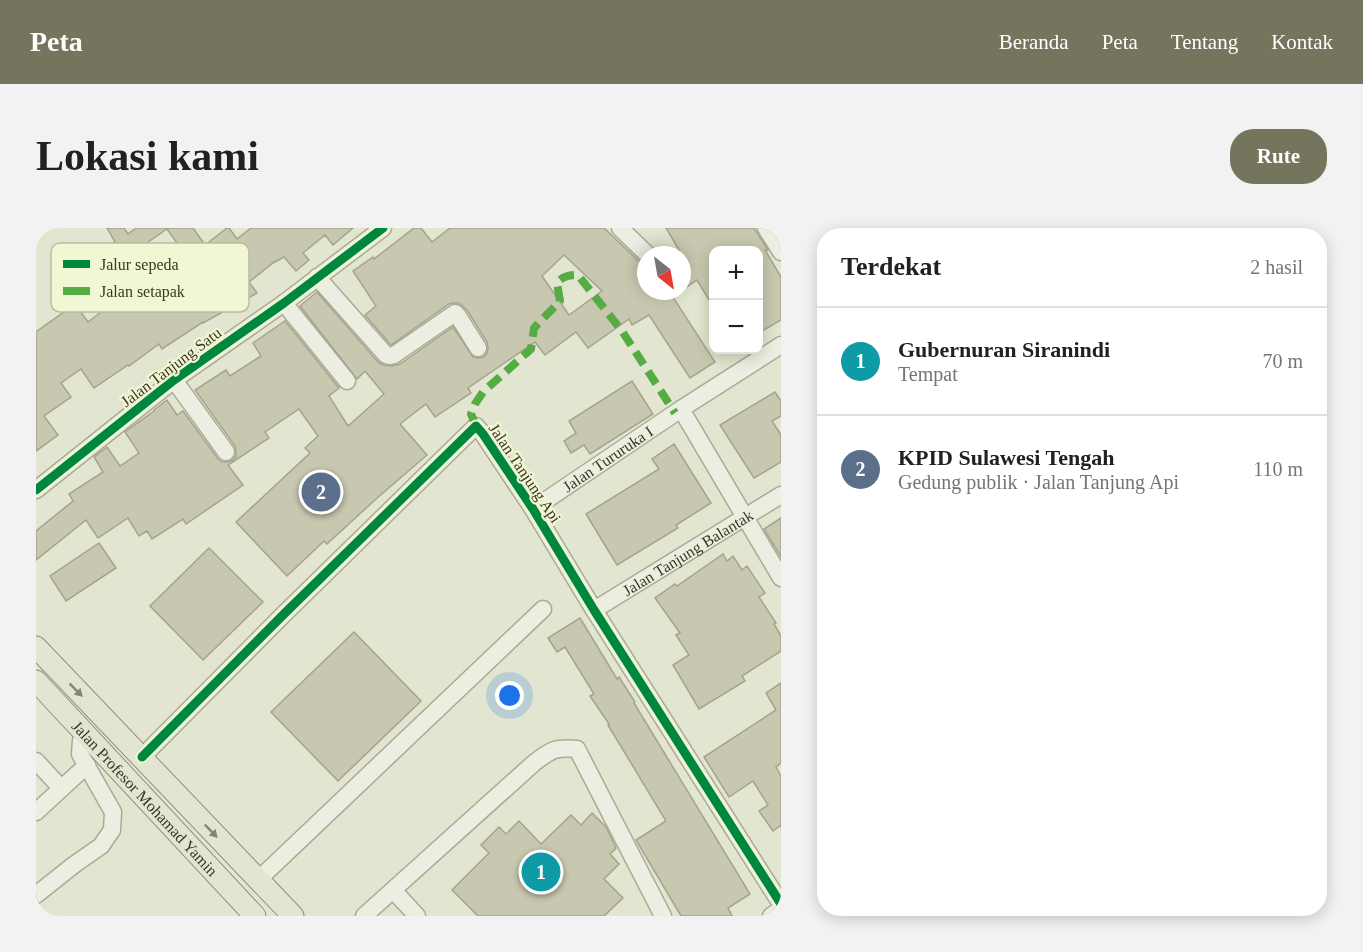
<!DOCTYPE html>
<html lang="id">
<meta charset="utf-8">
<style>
:root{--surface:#fff;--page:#f2f2f2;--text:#202124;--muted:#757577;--line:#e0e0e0;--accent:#75755d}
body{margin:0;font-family:Georgia,serif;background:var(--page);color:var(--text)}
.controls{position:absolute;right:18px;top:18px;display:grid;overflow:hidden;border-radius:12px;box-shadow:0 3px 15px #0003}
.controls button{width:54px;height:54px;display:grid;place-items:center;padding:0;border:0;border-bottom:2px solid var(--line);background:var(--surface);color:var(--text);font:30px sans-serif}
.compass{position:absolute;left:601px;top:18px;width:54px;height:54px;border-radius:50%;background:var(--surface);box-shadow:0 3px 15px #0003;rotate:149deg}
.you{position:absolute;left:474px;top:468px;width:21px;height:21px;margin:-15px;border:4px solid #fff;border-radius:50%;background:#1a73e8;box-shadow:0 0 0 9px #1a73e833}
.badge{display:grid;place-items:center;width:39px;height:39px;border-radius:50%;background:var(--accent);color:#fff;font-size:20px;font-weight:700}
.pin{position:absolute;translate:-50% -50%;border:3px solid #fff;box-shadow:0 2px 6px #0006}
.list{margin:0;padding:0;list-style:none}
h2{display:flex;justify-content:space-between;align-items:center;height:78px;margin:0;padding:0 24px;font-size:26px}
h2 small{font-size:20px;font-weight:400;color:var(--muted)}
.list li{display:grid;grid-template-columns:39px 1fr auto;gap:18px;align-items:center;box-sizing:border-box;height:108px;padding:0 24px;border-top:2px solid var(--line)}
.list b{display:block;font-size:22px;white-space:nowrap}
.list p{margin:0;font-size:20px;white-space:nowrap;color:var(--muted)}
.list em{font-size:20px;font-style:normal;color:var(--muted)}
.map{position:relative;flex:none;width:745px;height:688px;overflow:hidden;border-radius:24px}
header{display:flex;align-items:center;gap:36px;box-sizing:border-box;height:84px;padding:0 30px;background:var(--accent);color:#fff}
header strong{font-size:28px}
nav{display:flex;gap:33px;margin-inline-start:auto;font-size:21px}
.intro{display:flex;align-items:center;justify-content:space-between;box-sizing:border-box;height:144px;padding:0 36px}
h1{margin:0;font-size:42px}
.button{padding:15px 27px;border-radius:24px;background:var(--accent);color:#fff;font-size:21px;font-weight:700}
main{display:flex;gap:36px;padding:0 36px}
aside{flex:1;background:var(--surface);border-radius:24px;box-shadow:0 3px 15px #0003}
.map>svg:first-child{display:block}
.building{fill:#c8c7af;stroke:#a4a48e;stroke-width:1.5;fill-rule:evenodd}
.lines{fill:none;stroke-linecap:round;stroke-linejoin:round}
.minor-casing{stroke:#a9ab97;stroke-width:19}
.major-casing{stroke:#8f907f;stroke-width:23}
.minor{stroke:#ebeee1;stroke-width:16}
.major{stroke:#e2e5d2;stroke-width:21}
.quiet{stroke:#55ac43;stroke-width:8;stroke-dasharray:15 8;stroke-linecap:butt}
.cycleway-casing{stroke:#f1f6d5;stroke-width:13}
.cycleway{stroke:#00873e;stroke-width:9}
.oneway{fill:#868670}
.labels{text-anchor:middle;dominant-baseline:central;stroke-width:4.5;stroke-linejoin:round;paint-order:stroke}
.street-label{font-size:16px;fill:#3a391f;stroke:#f1f6d5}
.key{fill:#f1f6d5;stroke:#babd9e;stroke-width:1.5}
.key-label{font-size:16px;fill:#3a391f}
</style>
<header>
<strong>Peta</strong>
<nav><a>Beranda</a><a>Peta</a><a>Tentang</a><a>Kontak</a></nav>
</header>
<div class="intro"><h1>Lokasi kami</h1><a class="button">Rute</a></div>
<main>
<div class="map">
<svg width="745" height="688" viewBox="0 0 745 688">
<rect width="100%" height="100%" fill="#e2e5cf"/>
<g class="building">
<path d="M71 0H88L92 6 100 0H157L169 17 191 0H193L201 11 215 0H317L297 17 289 7 267 25 273 32 260 43 248 29 237 35 213 54 221 65 167 95V94L126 121 123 116 93 138 92 137 58 160 45 141 25 155 35 169 8 188 22 207 0 223V104L39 76 52 94 74 77 62 59 92 37 77 15 79 14ZM131 1 166 50 141 64 108 17Z"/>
<path d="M378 0H385L396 14 414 0H568L605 35 610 37V63H633L679 134 654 150 613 87 596 97 593 91 552 120 540 104 509 127 499 114 432 160 435 165 399 189 390 176 364 196 391 227 340 271 291 316 288 313 251 348 200 294 274 225 269 220 282 208 263 181 229 204 233 210 192 237 207 257 150 296 147 291 116 311 111 303 103 308 92 290 62 310 50 292 0 332V303L37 273 33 266 67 244 58 229 71 219 84 238 103 225 89 204 118 183V182L131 172 141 187 147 183 182 231 186 234H190L197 232 200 228V224L199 218 159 162 190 142 194 148 225 128 217 115 249 93 303 160 293 168 312 198 348 166 329 143 321 151 264 78 281 64 342 134 347 137 356 138 364 136 417 99 437 129 442 130 448 129 451 125 452 120 451 114 431 82 423 75H418L413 76 355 117 329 87 340 78 317 43 337 29 338 31ZM528 27 566 63 533 87 506 48Z"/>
<polygon points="630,0 718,0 732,22 729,22 745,49 745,92 723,105 723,22 678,22 678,80 661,52 646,62 646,27"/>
<polygon points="596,153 617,186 554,226 548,217 535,225 528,213 540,205 533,193"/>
<polygon points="739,164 745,173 745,188 736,193 745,207 745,234 718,250 684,197"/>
<polygon points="638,216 675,275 640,297 642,300 581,337 550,286 623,241 616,231"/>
<polygon points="745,290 745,329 728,301"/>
<polygon points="63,315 80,340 30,373 14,348"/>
<polygon points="173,320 227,374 167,432 114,378"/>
<polygon points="687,326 691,333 697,328 706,342 711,338 729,365 723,369 740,395 738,396 745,408 745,423 706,448 709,453 663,481 637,437 653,427 640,407 644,405 619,370 639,356 641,358"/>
<polygon points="544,390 581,451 583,449 599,474 598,475 714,666 692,680 696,688 645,688 600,612 630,593 572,497 573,496 554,468 558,466 529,419 521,424 512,410"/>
<polygon points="318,404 385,473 302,553 235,484"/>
<polygon points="745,455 745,535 740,539 745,548 745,599 744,598 737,603 723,583 732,577 717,553 693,569 668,529 740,482 730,465"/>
<polygon points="556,585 570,599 580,620 574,626 583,636 568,651 587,670 568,688 442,688 416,662 453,625 445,617 463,599 470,606 483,593 505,616 535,587 545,597"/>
</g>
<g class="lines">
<g class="minor-casing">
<g id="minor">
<polyline points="584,0 612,27"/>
<polyline points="730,0 745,24"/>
<polyline points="281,49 350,127 354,128 358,127 419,85 422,88 442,120"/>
<polyline points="248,75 311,153"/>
<polyline points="745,117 645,181 745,350"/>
<polyline points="138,152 190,224"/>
<polyline points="0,262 138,152 248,75 347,0"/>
<path id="s1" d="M497 281 645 181"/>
<path id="s2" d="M558 382 745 267"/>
<polyline points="106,529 248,386 440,198 447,206 497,281 558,382 745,676"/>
<polyline points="0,533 25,560"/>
<polyline points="0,584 51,537"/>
<polyline points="223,651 507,381"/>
<polyline points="357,662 381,688"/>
<polyline points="0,667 39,636 65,618 76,602 77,584 44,526 45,513 49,506"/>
<path d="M328 688 498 535C515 522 518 519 541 521L627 688"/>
<polyline points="735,688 745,681"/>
</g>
</g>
<g class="major-casing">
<g id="major">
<polyline points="0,419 257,688"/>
<path id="s3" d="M0 453 219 688"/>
</g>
</g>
<use href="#minor" class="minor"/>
<use href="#major" class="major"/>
<path class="quiet" d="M440 198 435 186 439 176 447 164 495 121 498 100 524 73 521 55C527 48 533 47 542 47L586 103 639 185"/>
<g class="cycleway-casing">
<g id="cycleway">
<polyline points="0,262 138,152 248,75 347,0"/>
<polyline points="106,529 248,386 440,198 447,206 497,281 558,382 745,676"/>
</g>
</g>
<use href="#cycleway" class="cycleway"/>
</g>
<defs><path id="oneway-solid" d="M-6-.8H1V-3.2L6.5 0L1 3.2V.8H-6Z" transform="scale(1.5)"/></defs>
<g class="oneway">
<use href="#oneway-solid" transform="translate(40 462) rotate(45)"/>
<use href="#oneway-solid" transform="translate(175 603) rotate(46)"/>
</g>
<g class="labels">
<g class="street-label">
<text transform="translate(135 139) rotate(-37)">Jalan Tanjung Satu</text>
<text stroke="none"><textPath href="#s1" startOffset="90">Jalan Tururuka I</textPath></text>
<text transform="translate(489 245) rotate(56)">Jalan Tanjung Api</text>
<text stroke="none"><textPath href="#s2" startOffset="110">Jalan Tanjung Balantak</textPath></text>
<text stroke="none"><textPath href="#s3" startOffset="160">Jalan Profesor Mohamad Yamin</textPath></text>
</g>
</g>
<rect x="15" y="15" width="198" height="69" rx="9" class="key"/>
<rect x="27" y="32" width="27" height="8" fill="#00873e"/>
<rect x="27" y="59" width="27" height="8" fill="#55ac43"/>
<g class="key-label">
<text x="64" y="42">Jalur sepeda</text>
<text x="64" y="69">Jalan setapak</text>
</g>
</svg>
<div class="controls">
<button>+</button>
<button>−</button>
</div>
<svg class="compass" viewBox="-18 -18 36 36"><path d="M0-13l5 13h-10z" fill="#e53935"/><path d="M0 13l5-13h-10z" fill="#757577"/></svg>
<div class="you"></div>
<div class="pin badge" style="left:505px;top:644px;background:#0f9aa8">1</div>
<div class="pin badge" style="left:285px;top:264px;background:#5c6f8a">2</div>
</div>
<aside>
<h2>Terdekat<small>2 hasil</small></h2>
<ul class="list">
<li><span class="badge" style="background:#0f9aa8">1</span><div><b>Gubernuran Siranindi</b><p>Tempat</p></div><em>70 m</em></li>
<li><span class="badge" style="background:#5c6f8a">2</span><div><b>KPID Sulawesi Tengah</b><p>Gedung publik · Jalan Tanjung Api</p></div><em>110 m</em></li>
</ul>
</aside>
</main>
